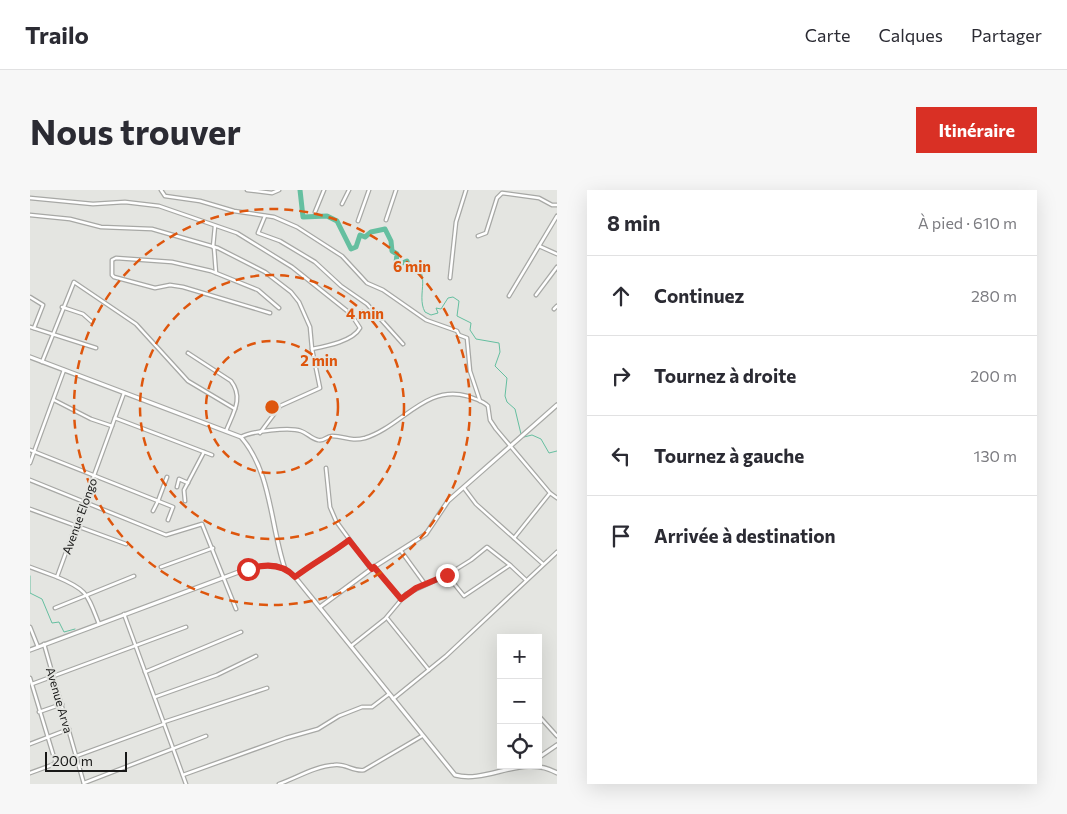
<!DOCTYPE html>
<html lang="fr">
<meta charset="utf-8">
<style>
:root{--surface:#fff;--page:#f7f7f7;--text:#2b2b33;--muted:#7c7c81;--line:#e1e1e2;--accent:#d93025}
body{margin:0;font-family:Commissioner,sans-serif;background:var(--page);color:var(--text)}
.controls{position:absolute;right:15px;bottom:15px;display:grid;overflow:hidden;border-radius:0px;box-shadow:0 5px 20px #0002}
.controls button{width:45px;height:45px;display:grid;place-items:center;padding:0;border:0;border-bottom:1px solid var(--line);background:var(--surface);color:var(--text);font:25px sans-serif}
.scale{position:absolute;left:15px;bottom:12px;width:82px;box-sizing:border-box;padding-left:5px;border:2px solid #181817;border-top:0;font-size:14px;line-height:18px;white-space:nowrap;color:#181817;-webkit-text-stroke:4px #e4e5e1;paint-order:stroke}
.stop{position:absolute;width:15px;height:15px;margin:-11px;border:4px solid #d93025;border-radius:50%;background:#fff}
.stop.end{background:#d93025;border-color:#fff;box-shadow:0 1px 5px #0008}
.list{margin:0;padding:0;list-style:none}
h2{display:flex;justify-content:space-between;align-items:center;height:65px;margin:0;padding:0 20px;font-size:21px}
h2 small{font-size:16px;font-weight:400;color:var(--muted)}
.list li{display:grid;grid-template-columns:32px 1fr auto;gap:15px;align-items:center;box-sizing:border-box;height:80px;padding:0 20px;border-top:1px solid var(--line)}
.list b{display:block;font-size:19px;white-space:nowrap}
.list em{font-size:16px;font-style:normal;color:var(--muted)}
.icon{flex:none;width:28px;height:28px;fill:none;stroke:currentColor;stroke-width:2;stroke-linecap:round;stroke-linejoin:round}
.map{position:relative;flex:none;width:527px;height:594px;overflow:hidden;border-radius:0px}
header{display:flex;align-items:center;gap:30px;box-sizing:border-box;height:70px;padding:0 25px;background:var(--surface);border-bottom:1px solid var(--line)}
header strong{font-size:24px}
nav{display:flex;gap:28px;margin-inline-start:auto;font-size:18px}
.intro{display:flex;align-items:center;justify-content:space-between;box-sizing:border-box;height:120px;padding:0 30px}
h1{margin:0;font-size:35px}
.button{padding:12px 22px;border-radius:0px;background:var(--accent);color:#fff;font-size:18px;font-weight:700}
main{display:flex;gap:30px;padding:0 30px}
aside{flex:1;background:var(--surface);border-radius:0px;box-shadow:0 5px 20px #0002}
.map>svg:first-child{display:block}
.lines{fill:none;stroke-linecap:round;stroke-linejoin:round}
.stream{stroke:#65bfa0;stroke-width:1}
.river{stroke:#65bfa0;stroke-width:5}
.minor-casing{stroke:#a7a8a5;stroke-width:5}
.tertiary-casing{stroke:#a7a8a5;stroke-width:5.5}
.minor{stroke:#fff;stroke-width:2.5}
.tertiary{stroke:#fff;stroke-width:3}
.route{stroke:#d93025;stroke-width:6}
.ring{fill:none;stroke:#de560d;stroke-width:2.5;stroke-dasharray:9 6}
.labels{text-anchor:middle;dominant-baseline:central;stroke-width:4;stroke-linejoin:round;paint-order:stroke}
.street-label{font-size:12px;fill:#181817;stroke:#e4e5e1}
.centre{fill:#de560d;stroke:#e4e5e1;stroke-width:2.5}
.ring-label{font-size:15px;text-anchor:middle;font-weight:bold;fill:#de560d;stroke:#e4e5e1;stroke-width:4;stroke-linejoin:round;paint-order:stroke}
</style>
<header>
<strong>Trailo</strong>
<nav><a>Carte</a><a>Calques</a><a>Partager</a></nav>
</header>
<div class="intro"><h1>Nous trouver</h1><a class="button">Itinéraire</a></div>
<main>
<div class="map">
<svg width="527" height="594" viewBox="0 0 527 594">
<rect width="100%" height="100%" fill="#e4e5e1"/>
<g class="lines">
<g class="stream">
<path d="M377 71C405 80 385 104 395 122L401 125 408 123 406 118 411 119 418 108 423 107 429 111 427 126 441 133 440 140 446 149 469 153 470 162 465 176 477 188 475 206 477 212 485 219 491 244"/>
<polyline points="494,247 502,245 511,249 519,263 527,261"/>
<polyline points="0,386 0,403 12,409 22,433 29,432 34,442 45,439"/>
</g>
<polyline class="river" points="270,0 273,27 297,26 307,31 321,59 326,57 330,45 335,47 341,42 355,39 361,51 362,61 367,64 366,73 368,75 377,71"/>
<g class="minor-casing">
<g id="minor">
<polyline points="131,0 135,6 170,11 204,21 244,27 267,37 312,66 337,93 353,100 396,130 427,141 429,145 437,148 440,181 450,211"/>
<polyline points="217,0 242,3 249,0"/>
<path d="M0 8 63 14 95 12 129 16 207 43 262 77 321 124 330 138C323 151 297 156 282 159"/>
<polyline points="312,14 319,0"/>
<polyline points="285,22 294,0"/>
<polyline points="0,25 40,29 71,37 122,39 188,58 235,82 261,102 269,112 280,137 282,159 290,198 250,216 230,243"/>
<polyline points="235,26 228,43 250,51 285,72 311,96 337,114 373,154"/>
<polyline points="356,30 366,0"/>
<polyline points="328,31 339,0"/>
<polyline points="448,46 456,43 467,8 472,3 509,8 522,15 527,15"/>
<polyline points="509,56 527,64"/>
<polyline points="183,57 185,36"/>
<polyline points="184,57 186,83"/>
<polyline points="420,88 426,32 436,0"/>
<polyline points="506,105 527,77"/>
<polyline points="479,106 527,26"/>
<polyline points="0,107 13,115 4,138"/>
<polyline points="32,117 53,124 62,132"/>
<polyline points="524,119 527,116"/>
<polyline points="240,123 153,97 140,95 125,98 84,87 82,85 82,70 86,68 142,72 181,81 228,100 249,118"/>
<polyline points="0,137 66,158"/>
<path d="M158 163 201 191C214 208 203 223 196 241"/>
<polyline points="12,172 44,92 106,134 158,191 205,219"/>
<polyline points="24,210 61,229 82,236"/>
<polyline points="85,228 182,265"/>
<path d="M211 247C222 241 260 237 271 241 277 243 282 249 288 250 294 252 296 246 302 246 315 246 320 252 335 248 371 237 396 194 437 206 445 209 452 210 458 216L460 230 466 239 520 303 484 348"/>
<polyline points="0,260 128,311 123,321"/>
<polyline points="0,273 34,180"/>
<polyline points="296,278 300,317 306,331 341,379"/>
<polyline points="137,287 128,311 143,317 138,330"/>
<polyline points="0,290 136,345 172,334 206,419"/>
<polyline points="147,297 149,289 158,293"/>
<polyline points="434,298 446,314 513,374"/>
<polyline points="520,303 527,308"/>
<polyline points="155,311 154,300 174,262"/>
<polyline points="0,319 96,354"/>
<polyline points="371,361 395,394"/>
<polyline points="0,377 27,387"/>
<polyline points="131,377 183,358"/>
<polyline points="344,377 371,409"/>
<polyline points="417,385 441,370 457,357 480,375"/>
<path d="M265 387C283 373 302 364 319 350"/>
<polyline points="25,418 104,386"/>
<polyline points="94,424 156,594"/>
<polyline points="357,428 399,480"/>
<path d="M69 434C57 404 58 400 27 387L94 203"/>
<polyline points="0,437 8,457"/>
<polyline points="14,454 54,594"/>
<polyline points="321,456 355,429 376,404 417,385 434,406 480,375 496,390"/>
<polyline points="115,482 211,442"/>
<polyline points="0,488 26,574"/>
<polyline points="2,494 156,437"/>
<polyline points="125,507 187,485 226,466"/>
<polyline points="363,509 416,466 527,362"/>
<polyline points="9,522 32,514"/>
<polyline points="508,525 527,546"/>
<polyline points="134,532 237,498"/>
<polyline points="0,554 39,539"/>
<polyline points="0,583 134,534"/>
<polyline points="153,585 256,548 288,539 309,526 332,517 342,517 359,504"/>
<polyline points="54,593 176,546"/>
<path d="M249 594C266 588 286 576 304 575 316 573 323 582 334 580L392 546"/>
</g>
</g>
<g class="tertiary-casing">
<g id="tertiary">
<path d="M0 167 211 247C242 283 240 335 255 379"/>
<polyline points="290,417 344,377 396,344 418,311 527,215"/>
<path d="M0 460 206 383C226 376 248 369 265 387L425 585C458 594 493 563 527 583"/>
<polyline points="508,568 527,555"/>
</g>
</g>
<use href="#minor" class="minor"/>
<use href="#tertiary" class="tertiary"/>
</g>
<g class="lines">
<path class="route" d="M218 379C234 374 252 373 265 387 283 373 301 364 319 350L342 379 344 377 371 409 386 398 417 385"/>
</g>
<g class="ring">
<circle cx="242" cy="217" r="66"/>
<circle cx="242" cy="217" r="132"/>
<circle cx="242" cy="217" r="198"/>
</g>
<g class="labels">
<g class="street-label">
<text transform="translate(49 326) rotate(-70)">Avenue Elongo</text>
<text transform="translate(30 510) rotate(74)">Avenue Arva</text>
</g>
</g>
<circle cx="242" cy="217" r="8" class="centre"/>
<g class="ring-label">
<text x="382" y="82">6 min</text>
<text x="335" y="129">4 min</text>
<text x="289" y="176">2 min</text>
</g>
</svg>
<div class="controls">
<button>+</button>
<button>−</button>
<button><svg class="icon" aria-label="locate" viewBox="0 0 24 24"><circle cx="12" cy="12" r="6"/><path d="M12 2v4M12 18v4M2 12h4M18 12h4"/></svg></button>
</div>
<div class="scale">200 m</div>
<div class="stop" style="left:218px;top:379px"></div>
<div class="stop end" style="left:417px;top:385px"></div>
</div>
<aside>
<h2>8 min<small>À pied · 610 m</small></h2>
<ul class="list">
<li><svg class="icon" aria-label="ahead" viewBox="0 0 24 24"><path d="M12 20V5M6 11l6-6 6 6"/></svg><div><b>Continuez</b></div><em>280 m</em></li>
<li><svg class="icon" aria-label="right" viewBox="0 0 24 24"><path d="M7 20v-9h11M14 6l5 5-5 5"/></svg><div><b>Tournez à droite</b></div><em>200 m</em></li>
<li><svg class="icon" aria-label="left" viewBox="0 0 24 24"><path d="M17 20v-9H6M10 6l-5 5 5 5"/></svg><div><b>Tournez à gauche</b></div><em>130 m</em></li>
<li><svg class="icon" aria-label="arrive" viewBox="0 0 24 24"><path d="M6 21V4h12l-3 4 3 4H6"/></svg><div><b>Arrivée à destination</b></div></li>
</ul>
</aside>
</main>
